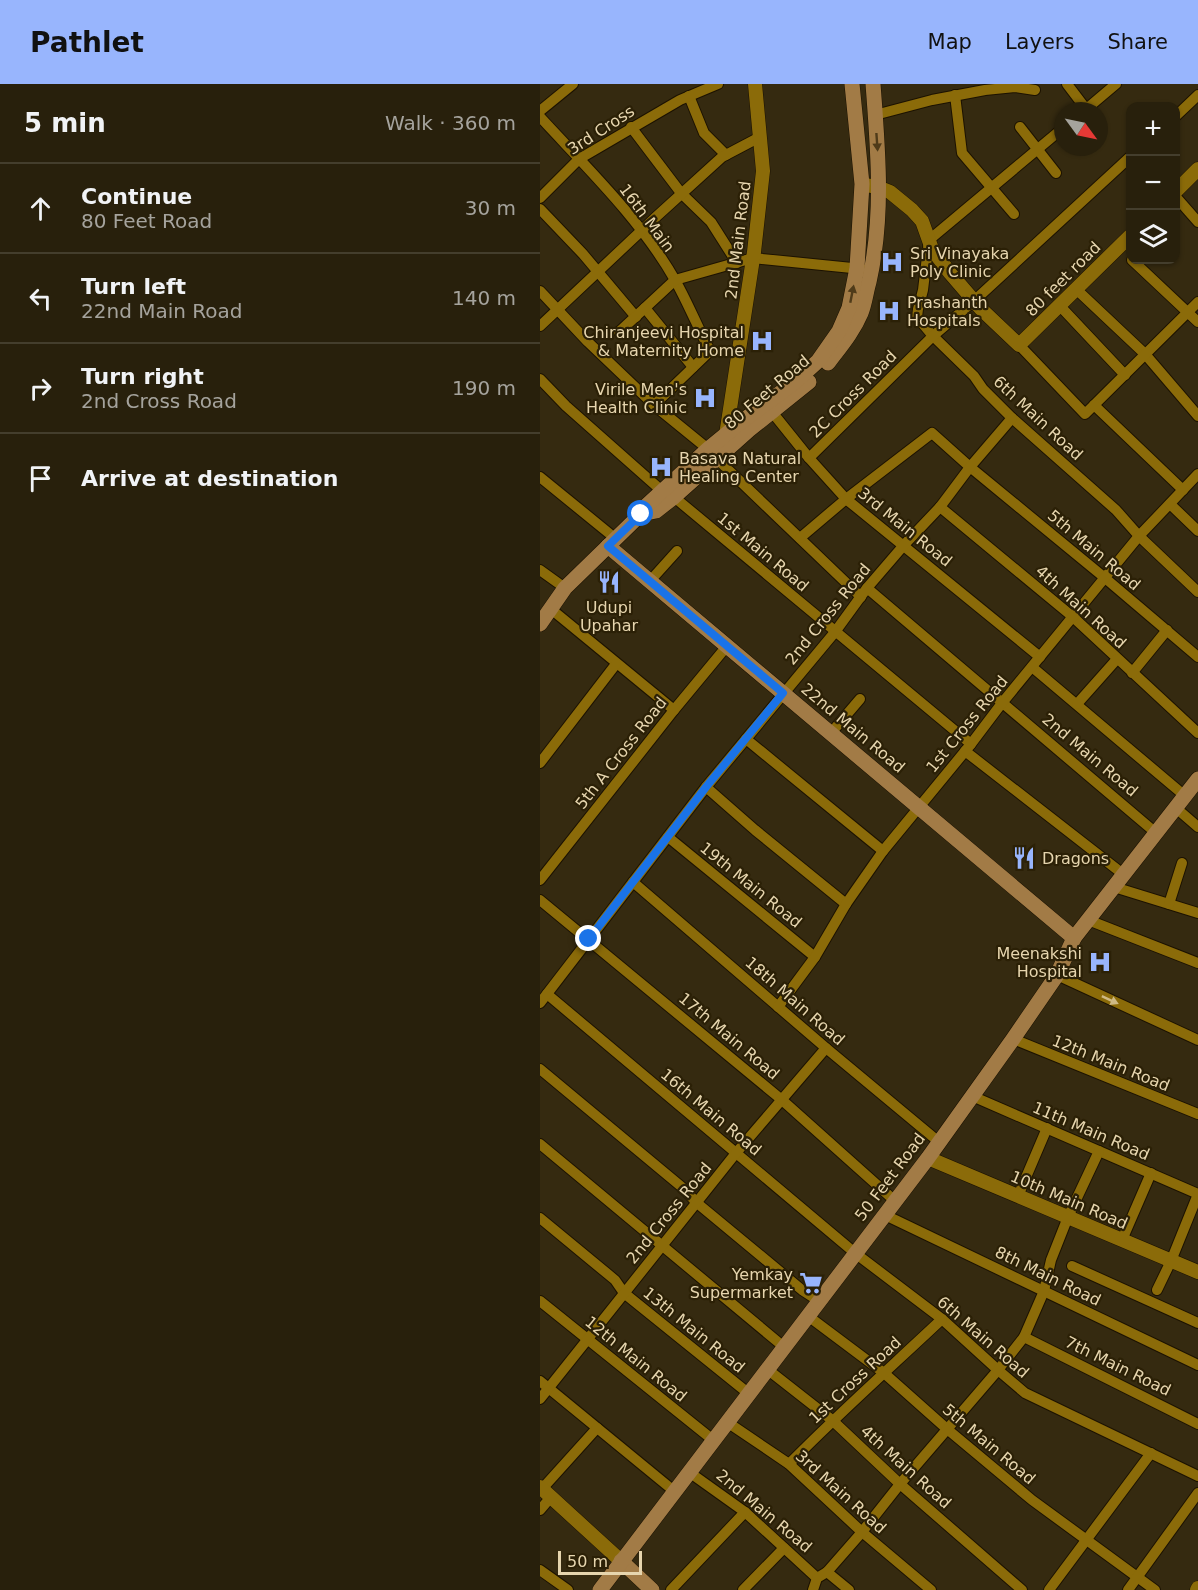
<!DOCTYPE html>
<meta charset="utf-8">
<style>
:root{--surface:#28200c;--page:#342d1a;--text:#f1f3f6;--muted:#a5a39d;--line:#443e2d;--accent:#98b5fd}
body{margin:0;font-family:"DejaVu Sans",sans-serif;background:var(--page);color:var(--text)}
.controls{position:absolute;right:18px;top:18px;display:grid;overflow:hidden;border-radius:12px;box-shadow:0 2px 4px #0004}
.controls button{width:54px;height:54px;display:grid;place-items:center;padding:0;border:0;border-bottom:2px solid var(--line);background:var(--surface);color:var(--text);font:30px sans-serif}
.compass{position:absolute;left:514px;top:18px;width:54px;height:54px;border-radius:50%;background:var(--surface);box-shadow:0 2px 4px #0004;rotate:123deg}
.scale{position:absolute;left:18px;bottom:15px;width:84px;box-sizing:border-box;padding-left:6px;border:3px solid #e6d5ae;border-top:0;font-size:16px;line-height:21px;white-space:nowrap;color:#e6d5ae;-webkit-text-stroke:4px #2b2006;paint-order:stroke}
.stop{position:absolute;width:18px;height:18px;margin:-14px;border:4px solid #1a73e8;border-radius:50%;background:#fff}
.stop.end{background:#1a73e8;border-color:#fff;box-shadow:0 2px 6px #0008}
.list{margin:0;padding:0;list-style:none}
h2{display:flex;justify-content:space-between;align-items:center;height:78px;margin:0;padding:0 24px;font-size:26px}
h2 small{font-size:20px;font-weight:400;color:var(--muted)}
.list li{display:grid;grid-template-columns:39px 1fr auto;gap:18px;align-items:center;box-sizing:border-box;height:90px;padding:0 24px;border-top:2px solid var(--line)}
.list b{display:block;font-size:22px;white-space:nowrap}
.list p{margin:0;font-size:20px;white-space:nowrap;color:var(--muted)}
.list em{font-size:20px;font-style:normal;color:var(--muted)}
.icon{flex:none;width:33px;height:33px;fill:none;stroke:currentColor;stroke-width:2;stroke-linecap:round;stroke-linejoin:round}
.map{position:relative;flex:none;width:658px;height:1506px;overflow:hidden}
header{display:flex;align-items:center;gap:36px;box-sizing:border-box;height:84px;padding:0 30px;background:var(--accent);color:#111}
header strong{font-size:28px}
nav{display:flex;gap:33px;margin-inline-start:auto;font-size:21px}
main{display:flex}
aside{flex:1;background:var(--surface)}
.map>svg:first-child{display:block}
.lines{fill:none;stroke-linecap:round;stroke-linejoin:round}
.minor-casing{stroke:#1c1200;stroke-width:12}
.tertiary-casing{stroke:#1c1200;stroke-width:15}
.secondary-casing{stroke:#1c1200;stroke-width:16}
.minor{stroke:#8b6b09;stroke-width:10}
.tertiary{stroke:#8b6b09;stroke-width:14}
.secondary{stroke:#a27b46;stroke-width:15}
.oneway{fill:#4f3b19}
.oneway2{fill:#cfba85}
.route{stroke:#1a73e8;stroke-width:8}
.labels{text-anchor:middle;dominant-baseline:central;stroke-width:4.5;stroke-linejoin:round;paint-order:stroke}
.street-label{font-size:16px;fill:#e6d5ae;stroke:#2b2006}
.poi-label{font-size:16px;fill:#e6d5ae;stroke:#2b2006;text-anchor:start}
</style>
<header>
<strong>Pathlet</strong>
<nav><a>Map</a><a>Layers</a><a>Share</a></nav>
</header>
<main>
<aside>
<h2>5 min<small>Walk · 360 m</small></h2>
<ul class="list">
<li><svg class="icon" aria-label="ahead" viewBox="0 0 24 24"><path d="M12 20V5M6 11l6-6 6 6"/></svg><div><b>Continue</b><p>80 Feet Road</p></div><em>30 m</em></li>
<li><svg class="icon" aria-label="left" viewBox="0 0 24 24"><path d="M17 20v-9H6M10 6l-5 5 5 5"/></svg><div><b>Turn left</b><p>22nd Main Road</p></div><em>140 m</em></li>
<li><svg class="icon" aria-label="right" viewBox="0 0 24 24"><path d="M7 20v-9h11M14 6l5 5-5 5"/></svg><div><b>Turn right</b><p>2nd Cross Road</p></div><em>190 m</em></li>
<li><svg class="icon" aria-label="arrive" viewBox="0 0 24 24"><path d="M6 21V4h12l-3 4 3 4H6"/></svg><div><b>Arrive at destination</b></div></li>
</ul>
</aside>
<div class="map">
<svg width="658" height="1506" viewBox="0 0 658 1506">
<rect width="100%" height="100%" fill="#352a10"/>
<g class="lines">
<g class="minor-casing">
<g id="minor">
<polyline points="527,0 546,25"/>
<polyline points="415,11 422,69 474,130"/>
<polyline points="149,12 164,49 186,71"/>
<polyline points="0,27 33,0"/>
<polyline points="544,27 576,0"/>
<polyline points="335,31 392,16 445,6 475,3 495,6"/>
<polyline points="636,32 658,11"/>
<path d="M0 33C47 84 101 136 135 196 148 219 158 244 170 267L114 321"/>
<polyline points="91,43 141,109 171,138 197,179"/>
<polyline points="480,43 516,89"/>
<polyline points="523,44 389,156 383,206 378,225 377,233 393,252 434,292 443,305 472,334 576,426 599,452 658,508"/>
<polyline points="636,113 658,138"/>
<polyline points="0,114 39,75 140,16 178,0"/>
<polyline points="0,125 43,170 96,233"/>
<polyline points="592,176 658,238"/>
<polyline points="536,205 605,270 658,332"/>
<polyline points="0,207 48,258 114,321 168,365"/>
<polyline points="520,222 585,291"/>
<polyline points="105,224 153,283"/>
<polyline points="0,242 117,132 182,73 220,53"/>
<polyline points="79,248 135,196 213,174 322,185"/>
<polyline points="479,261 545,330 658,218"/>
<polyline points="0,295 26,322 122,407"/>
<polyline points="554,321 643,406"/>
<polyline points="228,323 269,374 306,415 500,573"/>
<polyline points="269,374 393,252 435,216 590,73"/>
<polyline points="177,375 321,513"/>
<polyline points="0,393 76,455"/>
<polyline points="134,413 431,660"/>
<polyline points="630,420 658,447"/>
<polyline points="400,423 533,533 658,649"/>
<polyline points="260,454 306,415 392,349 430,383 565,494 658,573"/>
<polyline points="0,486 25,504"/>
<polyline points="110,497 137,467"/>
<polyline points="327,504 616,749"/>
<polyline points="11,525 134,626"/>
<polyline points="492,583 645,712"/>
<polyline points="592,589 627,546"/>
<polyline points="537,620 577,575"/>
<polyline points="291,649 320,615"/>
<polyline points="206,655 343,767"/>
<polyline points="425,667 583,790"/>
<polyline points="0,679 76,580"/>
<polyline points="166,703 215,746 306,820"/>
<polyline points="636,724 658,743"/>
<polyline points="128,753 275,873"/>
<polyline points="0,796 134,626 187,562"/>
<polyline points="93,798 286,964 399,1058"/>
<polyline points="574,803 658,829"/>
<polyline points="0,816 242,1016 355,1117"/>
<polyline points="629,820 642,779"/>
<polyline points="548,836 658,879"/>
<polyline points="517,891 658,956"/>
<polyline points="7,910 315,1169 402,1235 458,1286 485,1309 658,1392"/>
<polyline points="0,919 166,703 295,548 327,504 364,461 400,423 430,383 472,334"/>
<polyline points="238,923 275,873 306,820 343,767 431,660 462,619 599,452 658,390"/>
<polyline points="473,955 658,1030"/>
<polyline points="0,985 143,1104 157,1119 262,1206 279,1217"/>
<polyline points="432,1012 658,1110"/>
<polyline points="0,1060 244,1263"/>
<polyline points="478,1112 507,1044"/>
<polyline points="345,1131 658,1281"/>
<polyline points="0,1134 75,1196 84,1209 208,1309"/>
<polyline points="582,1156 611,1089"/>
<polyline points="532,1182 658,1239"/>
<polyline points="617,1206 631,1177 658,1110"/>
<polyline points="0,1217 173,1356"/>
<polyline points="268,1232 344,1289 407,1345 492,1416 615,1506"/>
<polyline points="484,1253 658,1340"/>
<polyline points="227,1285 292,1336 360,1400 482,1506"/>
<polyline points="0,1297 134,1407"/>
<polyline points="0,1315 196,1069 286,964"/>
<polyline points="187,1338 249,1380 322,1448 391,1506"/>
<path d="M249 1380C298 1330 351 1283 402 1235"/>
<polyline points="149,1388 205,1428 277,1494"/>
<polyline points="2,1405 57,1344"/>
<polyline points="0,1426 11,1413"/>
<polyline points="0,1486 28,1506"/>
<polyline points="287,1488 309,1506"/>
<polyline points="131,1506 205,1428"/>
<polyline points="203,1506 244,1464"/>
<polyline points="273,1506 277,1494 287,1488 322,1448 360,1400 458,1286 484,1253 504,1207 511,1176 528,1133 559,1067"/>
<polyline points="509,1506 611,1369"/>
<polyline points="588,1506 658,1409"/>
</g>
</g>
<g class="tertiary-casing">
<g id="tertiary">
<polyline points="322,100 340,104 350,108 372,126 382,137 392,165 410,189 441,225 479,261 590,152"/>
<polyline points="636,107 658,85"/>
<polyline points="186,351 214,168 223,87 215,0"/>
<polyline points="388,1074 658,1188"/>
<polyline points="0,1403 81,1477"/>
<polyline points="657,1506 658,1504"/>
</g>
</g>
<g class="secondary-casing">
<g id="secondary">
<path d="M288 279C300 263 313 248 321 229 325 219 326 208 329 198 344 132 338 66 333 0"/>
<polyline points="101,430 116,427 134,413 209,346 269,298"/>
<polyline points="68,462 534,854"/>
<polyline points="0,540 25,504 101,430 106,422 168,365 201,338 255,298 278,277 299,247 309,224 317,184 322,100 312,0"/>
<polyline points="81,1477 112,1506"/>
<polyline points="60,1506 388,1074 473,955 517,891 534,854 658,695"/>
</g>
</g>
<use href="#minor" class="minor"/>
<use href="#tertiary" class="tertiary"/>
<use href="#secondary" class="secondary"/>
</g>
<defs><path id="oneway-solid" d="M-6-.8H1V-3.2L6.5 0L1 3.2V.8H-6Z" transform="scale(1.5)"/></defs>
<g class="oneway">
<use href="#oneway-solid" transform="translate(337 58) rotate(86)"/>
<use href="#oneway-solid" transform="translate(312 210) rotate(-79)"/>
</g>
<use class="oneway2" href="#oneway-solid" transform="translate(570 916) rotate(25)"/>
<g class="lines">
<polyline class="route" points="49,855 166,703 243,609 68,462 101,430"/>
</g>
<defs>
<g id="hospital-bare" transform="scale(1.8)"><path d="M-5-5h3v3.5h4V-5h3V5h-3V1.5h-4V5h-3Z" fill="#98b5fd" stroke="#2b2006" stroke-width="2.5" paint-order="stroke"/></g>
<g id="restaurant-bare" transform="scale(1.8)"><path d="M-5-6h1v4h1v-4h1v4h1v-4h1v5L-1.5 .5V6h-2V.5L-5-1ZM5-6V6H3V1.5H1.5Q1.5-4 5-6Z" fill="#98b5fd" stroke="#2b2006" stroke-width="2.5" paint-order="stroke"/></g>
<g id="supermarket-bare" transform="scale(1.8)"><path d="M-6-5.5h2.5l.6 2H6L4.5 2H-2.5L-4.4-4H-6ZM-1.5 3.2a1.3 1.3 0 1 0 .1 0ZM3 3.2a1.3 1.3 0 1 0 .1 0Z" fill="#98b5fd" stroke="#2b2006" stroke-width="2.5" paint-order="stroke"/></g>
</defs>
<g fill-rule="evenodd">
<use href="#hospital-bare" x="352" y="178"/>
<use href="#hospital-bare" x="349" y="227"/>
<use href="#hospital-bare" x="222" y="257"/>
<use href="#hospital-bare" x="165" y="314"/>
<use href="#hospital-bare" x="121" y="383"/>
<use href="#restaurant-bare" x="69" y="498"/>
<use href="#restaurant-bare" x="484" y="774"/>
<use href="#hospital-bare" x="560" y="878"/>
<use href="#supermarket-bare" x="271" y="1199"/>
</g>
<g class="labels">
<g class="street-label">
<text transform="translate(61 46) rotate(-33)">3rd Cross</text>
<text transform="translate(107 134) rotate(53)">16th Main</text>
<text transform="translate(198 156) rotate(-83)">2nd Main Road</text>
<text transform="translate(523 195) rotate(-45)">80 feet road</text>
<text transform="translate(227 308) rotate(-40)">80 Feet Road</text>
<text transform="translate(313 310) rotate(-45)">2C Cross Road</text>
<text transform="translate(498 334) rotate(43)">6th Main Road</text>
<text transform="translate(365 443) rotate(39)">3rd Main Road</text>
<text transform="translate(554 466) rotate(40)">5th Main Road</text>
<text transform="translate(223 468) rotate(40)">1st Main Road</text>
<text transform="translate(541 523) rotate(42)">4th Main Road</text>
<text transform="translate(288 530) rotate(-51)">2nd Cross Road</text>
<text transform="translate(427 640) rotate(-51)">1st Cross Road</text>
<text transform="translate(313 644) rotate(40)">22nd Main Road</text>
<text transform="translate(81 669) rotate(-52)">5th A Cross Road</text>
<text transform="translate(550 671) rotate(40)">2nd Main Road</text>
<text transform="translate(211 801) rotate(39)">19th Main Road</text>
<text transform="translate(255 917) rotate(41)">18th Main Road</text>
<text transform="translate(189 952) rotate(40)">17th Main Road</text>
<text transform="translate(571 979) rotate(22)">12th Main Road</text>
<text transform="translate(171 1028) rotate(40)">16th Main Road</text>
<text transform="translate(551 1047) rotate(23)">11th Main Road</text>
<text transform="translate(350 1093) rotate(-53)">50 Feet Road</text>
<text transform="translate(529 1116) rotate(23)">10th Main Road</text>
<text transform="translate(129 1129) rotate(-51)">2nd Cross Road</text>
<text transform="translate(508 1192) rotate(26)">8th Main Road</text>
<text transform="translate(154 1246) rotate(39)">13th Main Road</text>
<text transform="translate(443 1253) rotate(41)">6th Main Road</text>
<text transform="translate(96 1275) rotate(39)">12th Main Road</text>
<text transform="translate(578 1282) rotate(26)">7th Main Road</text>
<text transform="translate(315 1296) rotate(-43)">1st Cross Road</text>
<text transform="translate(449 1360) rotate(40)">5th Main Road</text>
<text transform="translate(366 1383) rotate(42)">4th Main Road</text>
<text transform="translate(301 1408) rotate(42)">3rd Main Road</text>
<text transform="translate(224 1427) rotate(40)">2nd Main Road</text>
</g>
<g class="poi-label">
<text x="370" y="169">Sri Vinayaka<tspan x="370" dy="18">Poly Clinic</tspan></text>
<text x="367" y="218">Prashanth<tspan x="367" dy="18">Hospitals</tspan></text>
<text x="204" y="248" text-anchor="end">Chiranjeevi Hospital<tspan x="204" dy="18">&amp; Maternity Home</tspan></text>
<text x="147" y="305" text-anchor="end">Virile Men's<tspan x="147" dy="18">Health Clinic</tspan></text>
<text x="139" y="374">Basava Natural<tspan x="139" dy="18">Healing Center</tspan></text>
<text x="69" y="523" text-anchor="middle">Udupi<tspan x="69" dy="18">Upahar</tspan></text>
<text x="502" y="774">Dragons</text>
<text x="542" y="869" text-anchor="end">Meenakshi<tspan x="542" dy="18">Hospital</tspan></text>
<text x="253" y="1190" text-anchor="end">Yemkay<tspan x="253" dy="18">Supermarket</tspan></text>
</g>
</g>
</svg>
<div class="controls">
<button>+</button>
<button>−</button>
<button><svg class="icon" aria-label="layers" viewBox="0 0 24 24"><path d="M12 4l9 5-9 5-9-5zM3 14l9 5 9-5"/></svg></button>
</div>
<svg class="compass" viewBox="-18 -18 36 36"><path d="M0-13l5 13h-10z" fill="#e53935"/><path d="M0 13l5-13h-10z" fill="#a5a39d"/></svg>
<div class="scale">50 m</div>
<div class="stop" style="left:101px;top:430px"></div>
<div class="stop end" style="left:49px;top:855px"></div>
</div>
</main>
